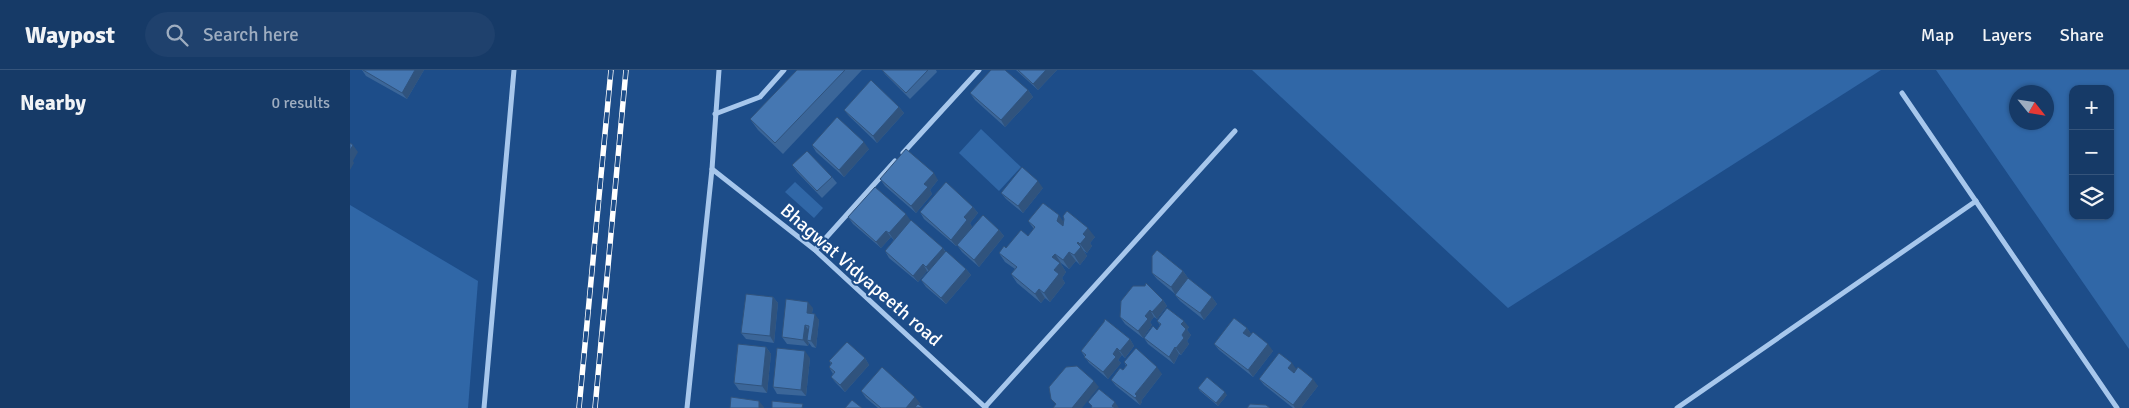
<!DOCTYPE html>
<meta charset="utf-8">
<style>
:root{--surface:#163a67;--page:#1f416d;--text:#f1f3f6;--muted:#9eadc0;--line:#35547b}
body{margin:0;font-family:Signika,sans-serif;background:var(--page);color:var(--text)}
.controls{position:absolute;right:15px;top:15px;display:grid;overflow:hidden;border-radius:10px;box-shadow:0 1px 4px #0004}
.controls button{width:45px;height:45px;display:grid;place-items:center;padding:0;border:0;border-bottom:1px solid var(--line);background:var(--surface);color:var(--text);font:25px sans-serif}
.compass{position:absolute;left:1659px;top:15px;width:45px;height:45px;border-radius:50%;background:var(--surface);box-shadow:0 1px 4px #0004;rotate:120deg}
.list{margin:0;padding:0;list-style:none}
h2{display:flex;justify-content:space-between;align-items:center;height:65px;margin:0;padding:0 20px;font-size:21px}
h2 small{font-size:16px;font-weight:400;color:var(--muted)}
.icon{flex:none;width:28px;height:28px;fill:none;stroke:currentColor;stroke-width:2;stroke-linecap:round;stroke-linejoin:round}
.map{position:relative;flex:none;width:1779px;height:338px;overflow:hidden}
header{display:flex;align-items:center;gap:30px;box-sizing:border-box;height:70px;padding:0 25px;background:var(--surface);border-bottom:1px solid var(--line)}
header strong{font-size:24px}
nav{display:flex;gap:28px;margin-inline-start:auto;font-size:18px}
.search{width:350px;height:45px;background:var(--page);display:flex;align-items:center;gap:12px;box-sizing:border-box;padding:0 18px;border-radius:28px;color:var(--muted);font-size:19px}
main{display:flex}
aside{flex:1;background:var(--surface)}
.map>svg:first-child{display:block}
.green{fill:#3067a7;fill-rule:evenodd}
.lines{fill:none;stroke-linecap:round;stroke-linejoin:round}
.minor{stroke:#a7c7ec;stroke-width:5}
.rail-casing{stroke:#fff;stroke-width:5.5}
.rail{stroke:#1d4d89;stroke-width:4;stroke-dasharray:11;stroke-linecap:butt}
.wall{fill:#3b6699}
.shaded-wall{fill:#30537d}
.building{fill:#4577b2;stroke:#30537d}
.labels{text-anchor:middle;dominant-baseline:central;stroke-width:4;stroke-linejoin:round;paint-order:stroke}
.street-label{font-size:19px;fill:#fff;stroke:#1d4d89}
</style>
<header>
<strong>Waypost</strong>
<div class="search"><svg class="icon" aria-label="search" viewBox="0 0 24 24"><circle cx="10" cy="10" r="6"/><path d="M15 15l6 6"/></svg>Search here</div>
<nav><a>Map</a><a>Layers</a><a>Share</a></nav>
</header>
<main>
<aside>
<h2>Nearby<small>0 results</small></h2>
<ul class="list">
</ul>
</aside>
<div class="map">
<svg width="1779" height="338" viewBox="0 0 1779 338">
<rect width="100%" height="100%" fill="#1d4d89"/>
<g class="green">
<polygon points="902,0 1531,0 1158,238"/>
<path d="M1586 0H1779V279ZM1723 19H1760V146H1723ZM1666 22H1696V52H1666Z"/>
<polygon points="631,59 671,97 649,121 609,83"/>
<polygon points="445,112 473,138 464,148 435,122"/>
<polygon points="0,135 128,211 118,338 0,338"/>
</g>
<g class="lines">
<g class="minor">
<polyline points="1552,23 1767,338"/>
<polyline points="365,44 410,27 434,0"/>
<polyline points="553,83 629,0"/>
<polyline points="362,99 465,180 636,338"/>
<polyline points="465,180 545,91"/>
<polyline points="635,337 885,61"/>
<polyline points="134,338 164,0"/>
<polyline points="337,338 362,99 369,0"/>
<polyline points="1327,338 1626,131"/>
</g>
<g class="rail-casing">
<g id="rail">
<polyline points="229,338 261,0"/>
<polyline points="245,338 276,0"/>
</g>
</g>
<use href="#rail" class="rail"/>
</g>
<g class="wall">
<polygon points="12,0 74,0 57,29 16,6"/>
<polygon points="447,0 512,0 433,84 408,60 400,49"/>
<polygon points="532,0 586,0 587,2 560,29 535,4"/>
<polygon points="666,0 707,0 688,20"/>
<polygon points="678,20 683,27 655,57 625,30 620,23"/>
<polygon points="549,37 554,43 527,73 499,46 494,40"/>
<polygon points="462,75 519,79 494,107 466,82"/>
<polygon points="442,95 482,107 487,113 472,128 447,102"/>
<polygon points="530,109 588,110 580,120 582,124 566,143 535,116"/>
<polygon points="693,118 673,143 656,129 651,123"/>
<polygon points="623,137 628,143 620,153 622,157 606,176 574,149 570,142"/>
<polygon points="498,147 560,151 593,178 596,182 616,199 621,205 596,234 576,217 571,210 578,202 577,201 568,212 539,188 535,181 544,170 541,167 531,178 503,154"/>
<polygon points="678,151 714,152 745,167 740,173 742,176 737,183 734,181 737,186 730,195 726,191 719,199 711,193 711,194 716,202 712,208 715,213 700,232 695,228 691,233 667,213 661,204 665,199 655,192 649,183 678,166 684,159"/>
<polygon points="649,160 654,166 629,197 612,182 607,175"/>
<polygon points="833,201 838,208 825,224 807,209 802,203"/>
<polygon points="825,225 862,227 867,234 854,250 830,231"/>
<polygon points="423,227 428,233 424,273 396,269 391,263"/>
<polygon points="813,230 817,236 807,249 804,247 800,252 802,255 793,268 775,254 770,247"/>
<polygon points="463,238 462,243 469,250 466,278 462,277 459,273 458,276 437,274 432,267"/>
<polygon points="807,251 839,257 837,260 841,265 837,271 839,274 831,285 829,284 824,294 798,274 794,268 807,260 810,255"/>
<polygon points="897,258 901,264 923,281 903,307 869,280 864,274"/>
<polygon points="780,269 784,276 775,288 772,285 768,290 771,293 758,309 739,293 731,281"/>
<polygon points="416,277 421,284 417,323 389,320 384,313"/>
<polygon points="460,288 456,326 427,324 423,317"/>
<polygon points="515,288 519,295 495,322 486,313 481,307 483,304 479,297 481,294 479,291"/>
<polygon points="774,292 812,304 791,331 792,332 790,335 766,316 761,310 773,300 776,296"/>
<polygon points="946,299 968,316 951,338 943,338 914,315 909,309"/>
<polygon points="848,318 877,325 868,336 850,321"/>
<polygon points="511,321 570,333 569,335 573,338 528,338 516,328"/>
</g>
<g class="shaded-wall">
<polygon points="65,0 74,0 57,29 52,23"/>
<polygon points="696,0 707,0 688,20 683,14"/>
<polygon points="678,20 683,27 655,57 651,50"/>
<polygon points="549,37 554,43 527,73 523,66"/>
<polygon points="514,72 519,79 494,107 489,100"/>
<polygon points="3,75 8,82 3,91 4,93 0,100 0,80"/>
<polygon points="584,103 588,110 580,120 582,124 566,143 561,136 574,114"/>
<polygon points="688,111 693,118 673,143 668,136"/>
<polygon points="623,137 628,143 620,153 622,157 606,176 601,170 614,147"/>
<polygon points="556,144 561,151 544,170 539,163"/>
<polygon points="709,145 715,154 713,160 707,151"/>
<polygon points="738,158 745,167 740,173 742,176 737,183 730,174 733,164"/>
<polygon points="649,160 654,166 629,197 624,190"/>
<polygon points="536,161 541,167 531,178 526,172"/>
<polygon points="728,172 737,186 730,195 724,185 727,173"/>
<polygon points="593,178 597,185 581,204 576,197"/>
<polygon points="719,182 726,191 719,199 713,190"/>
<polygon points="705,184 711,193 711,194 716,202 712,208 715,213 700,232 694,223 704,200 702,187"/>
<polygon points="573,194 577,201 568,212 563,206"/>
<polygon points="616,199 621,205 596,234 591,228"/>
<polygon points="833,201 838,208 825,224 821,217"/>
<polygon points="689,219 695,228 691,233 685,224"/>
<polygon points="423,227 428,233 424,273 420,266"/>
<polygon points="862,227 867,234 854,250 850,243"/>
<polygon points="813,230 817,236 807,249 802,242"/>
<polygon points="458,232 463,238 461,249 457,243"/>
<polygon points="800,240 804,247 800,252 802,255 793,268 788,261 795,246"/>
<polygon points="465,244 469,250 466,278 461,271"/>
<polygon points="834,251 839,257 837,260 841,265 837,271 839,274 831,285 826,278 831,254"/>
<polygon points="455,255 460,262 457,270 459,273 458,276 453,270"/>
<polygon points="897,258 902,265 898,270 893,263"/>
<polygon points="780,269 784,276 775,288 770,281"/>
<polygon points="918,274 923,281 903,307 898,300"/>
<polygon points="416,277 421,284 417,323 412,316"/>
<polygon points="825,277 829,284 824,294 819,287"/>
<polygon points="767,278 772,285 768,290 771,293 758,309 753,302 763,284"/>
<polygon points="455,281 460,288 456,326 451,320"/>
<polygon points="515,288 519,295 495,322 490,315"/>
<polygon points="942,293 947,300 943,305 938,298"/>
<polygon points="807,297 812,304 791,331 792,332 790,335 785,328 785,324"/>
<polygon points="963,309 968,316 951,338 945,338 943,335"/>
<polygon points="744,311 749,317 732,338 722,338"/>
<polygon points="875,322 877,325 868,336 866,333"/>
<polygon points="565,327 570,333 566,338 556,338"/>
<polygon points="409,331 414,337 414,338 409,338"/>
<polygon points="765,332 769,338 764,338 762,336"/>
</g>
<g class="building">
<polygon points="13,0 65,0 52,23"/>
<polygon points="447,0 495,0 425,73 400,49"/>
<polygon points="532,0 578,0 556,23"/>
<polygon points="641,0 655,0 678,20 651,50 620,23"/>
<polygon points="668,0 696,0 683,14"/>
<polygon points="521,10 549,37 523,66 494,40"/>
<polygon points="487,47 514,72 489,100 462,75"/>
<polygon points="0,73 3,75 0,80"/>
<polygon points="556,79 584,103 574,114 578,117 561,136 530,109"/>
<polygon points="457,81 482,107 467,121 442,95"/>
<polygon points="672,97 688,111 668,136 651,123"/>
<polygon points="596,112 623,137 614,147 617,150 601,170 570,142"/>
<polygon points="525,117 556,144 539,163 536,161 526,172 498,147"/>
<polygon points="693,133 709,145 707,151 713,156 714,149 713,146 717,141 738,158 733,164 736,167 730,174 728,172 727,173 731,177 724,185 719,182 713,190 705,184 702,187 710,193 704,200 709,204 694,223 689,219 685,224 661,204 667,197 649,183 654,176 656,178 671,160 678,166 685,157 678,151"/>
<polygon points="633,145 649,160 624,190 607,175"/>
<polygon points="561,150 593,178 576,197 573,194 563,206 535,181"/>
<polygon points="807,180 833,201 821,217 802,203 802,186"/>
<polygon points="596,181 616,199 591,228 571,210"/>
<polygon points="838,208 862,227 850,243 825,225"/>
<polygon points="796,213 813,230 802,242 800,240 795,246 798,249 788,261 770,247 771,231 783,216 795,216"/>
<polygon points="396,224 423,227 420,266 391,263"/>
<polygon points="436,229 458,232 457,243 465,244 461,271 457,270 459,256 455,255 453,270 432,267"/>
<polygon points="817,238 834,251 831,254 836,259 832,265 834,268 826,278 825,277 819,287 794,268 803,256 807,260 811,254 807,251"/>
<polygon points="884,248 897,258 893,263 899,267 903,262 918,274 898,300 864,274"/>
<polygon points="755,249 780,269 770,281 767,278 763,284 766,287 753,302 734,287 736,285 731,281 754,252"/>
<polygon points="497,272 515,288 490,315 481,307 485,302 479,297 482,293 479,291"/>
<polygon points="388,274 416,277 412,316 384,313"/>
<polygon points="427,278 455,281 451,320 423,317"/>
<polygon points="786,278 807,297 785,324 787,326 785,328 761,310 770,298 773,300 777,295 774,292"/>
<polygon points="929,283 942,293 938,298 944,303 948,297 963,309 943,335 909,309"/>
<polygon points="727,296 744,311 722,338 703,338 706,334 701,329 699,317 716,297"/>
<polygon points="532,297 565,327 556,338 531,338 511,321"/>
<polygon points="857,307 875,322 866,333 848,318"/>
<polygon points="749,319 765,332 762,336 765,338 741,338 742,336 738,332"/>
<polygon points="381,327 409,331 409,338 380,338"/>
<polygon points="502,330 512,338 495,338"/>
<polygon points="422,331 453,334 452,338 422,338"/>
<polygon points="568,334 573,338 565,337"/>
<polygon points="900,334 916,335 920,338 897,338"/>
</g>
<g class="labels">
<g class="street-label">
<text transform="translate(511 205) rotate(41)">Bhagwat Vidyapeeth road</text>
</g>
</g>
</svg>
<div class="controls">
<button>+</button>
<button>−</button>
<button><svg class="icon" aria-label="layers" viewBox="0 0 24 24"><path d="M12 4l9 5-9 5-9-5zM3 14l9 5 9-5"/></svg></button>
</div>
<svg class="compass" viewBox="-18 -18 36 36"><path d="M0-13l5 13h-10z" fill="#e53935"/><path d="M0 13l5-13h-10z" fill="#9eadc0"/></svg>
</div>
</main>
